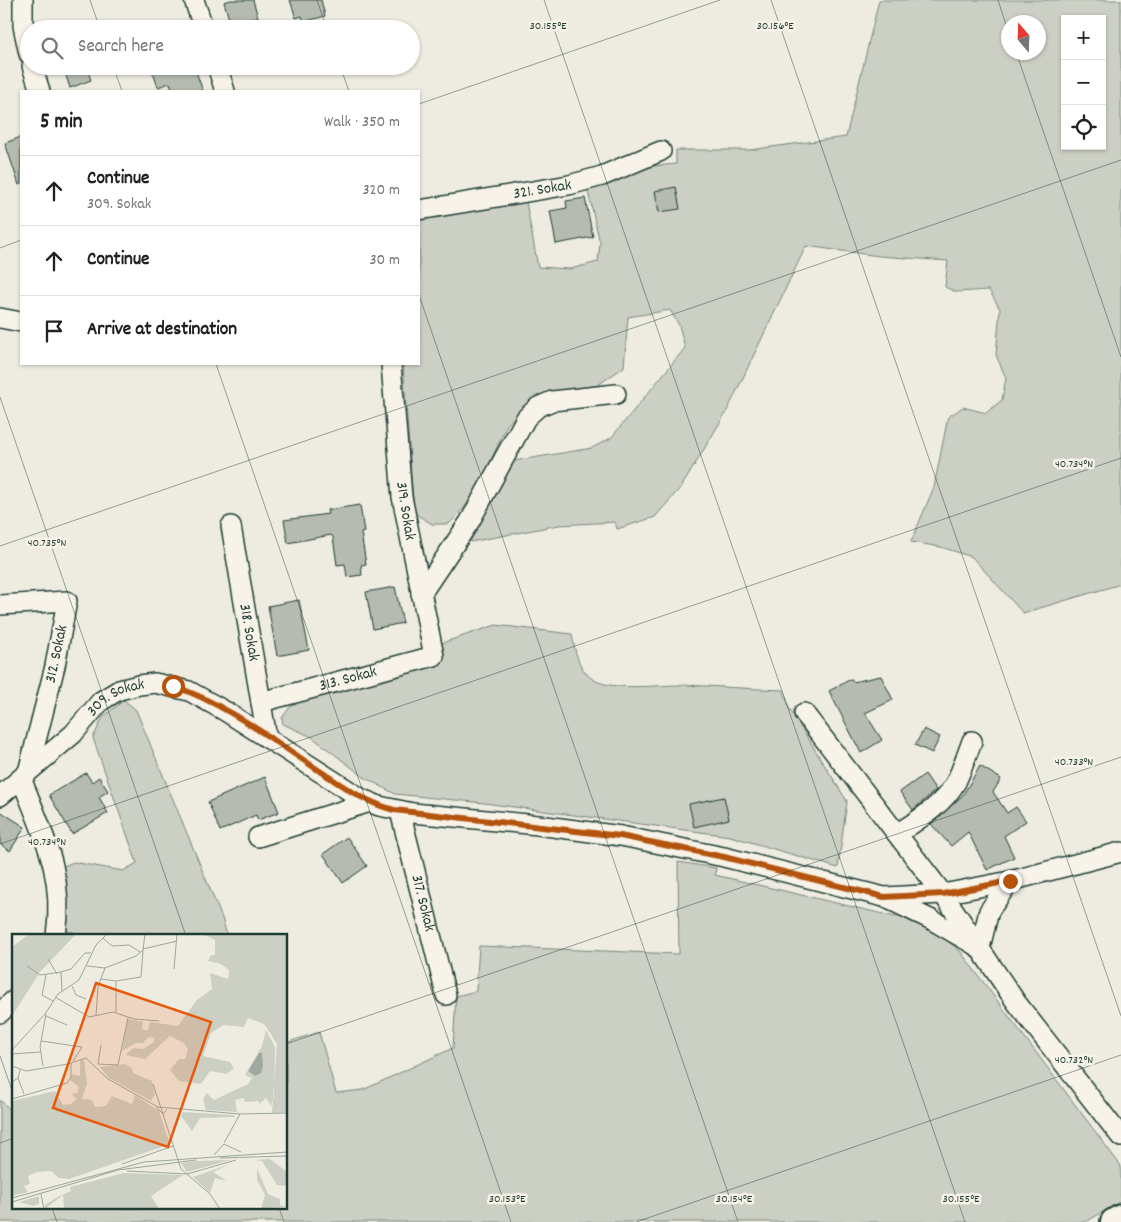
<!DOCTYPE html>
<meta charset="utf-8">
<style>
:root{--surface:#fff;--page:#f2f2f2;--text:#222;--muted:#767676;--line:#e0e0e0}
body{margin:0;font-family:Dekko,sans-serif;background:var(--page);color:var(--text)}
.controls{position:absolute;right:15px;top:15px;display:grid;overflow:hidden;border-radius:0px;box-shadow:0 1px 4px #0004}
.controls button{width:45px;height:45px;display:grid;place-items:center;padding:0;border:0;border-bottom:1px solid var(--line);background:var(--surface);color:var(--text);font:25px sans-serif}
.compass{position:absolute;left:1001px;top:15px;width:45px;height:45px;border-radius:50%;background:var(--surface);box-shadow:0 1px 4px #0004;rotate:341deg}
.stop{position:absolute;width:15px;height:15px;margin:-11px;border:4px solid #b45309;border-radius:50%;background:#fff}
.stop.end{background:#b45309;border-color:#fff;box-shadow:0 1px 5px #0008}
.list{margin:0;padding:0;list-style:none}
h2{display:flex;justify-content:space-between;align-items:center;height:65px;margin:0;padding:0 20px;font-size:21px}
h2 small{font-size:16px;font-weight:400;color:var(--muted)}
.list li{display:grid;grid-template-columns:32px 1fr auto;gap:15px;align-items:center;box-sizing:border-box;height:70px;padding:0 20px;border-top:1px solid var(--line)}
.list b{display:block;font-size:19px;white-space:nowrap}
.list p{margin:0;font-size:16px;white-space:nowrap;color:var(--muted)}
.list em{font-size:16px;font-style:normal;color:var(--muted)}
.icon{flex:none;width:28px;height:28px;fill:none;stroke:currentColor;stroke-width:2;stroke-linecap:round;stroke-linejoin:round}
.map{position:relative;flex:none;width:1121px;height:1222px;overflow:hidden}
.search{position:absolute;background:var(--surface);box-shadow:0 1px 4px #0004;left:20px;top:20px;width:400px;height:55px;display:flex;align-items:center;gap:12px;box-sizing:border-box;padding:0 18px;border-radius:28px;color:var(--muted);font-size:19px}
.panel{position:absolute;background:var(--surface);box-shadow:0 1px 4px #0004;left:20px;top:90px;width:400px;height:275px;border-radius:0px}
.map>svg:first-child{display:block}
.green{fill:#cccfc4;stroke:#76867c;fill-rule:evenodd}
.building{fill:#b5bbb0;stroke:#1f3d34}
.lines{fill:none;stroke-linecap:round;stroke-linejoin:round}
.minor-casing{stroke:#1f3d34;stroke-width:22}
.highway-casing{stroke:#1f3d34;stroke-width:30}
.minor{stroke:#f7f3e8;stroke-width:19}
.highway{stroke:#f7f3e8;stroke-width:26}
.route{stroke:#b45309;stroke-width:6}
.ticks{fill:none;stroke:#1f3d34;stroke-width:1;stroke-opacity:0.45}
.labels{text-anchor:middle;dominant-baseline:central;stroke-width:5;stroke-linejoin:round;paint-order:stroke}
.street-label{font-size:16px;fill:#1f3d34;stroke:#f7f3e8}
.inset-road{fill:none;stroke:#9ba69c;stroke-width:1}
.view{fill:#e8590c;fill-opacity:0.15;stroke:#e8590c;stroke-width:2.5}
.inset-edge{fill:none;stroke:#1f3d34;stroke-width:2.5}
.ticks-label{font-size:12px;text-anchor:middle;fill:#1f3d34;stroke:#f7f3e8;stroke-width:5;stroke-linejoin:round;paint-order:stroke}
</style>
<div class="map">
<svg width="1121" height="1222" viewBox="0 0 1121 1222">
<rect width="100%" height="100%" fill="#eeece1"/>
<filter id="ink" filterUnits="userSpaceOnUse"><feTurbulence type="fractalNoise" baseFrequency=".02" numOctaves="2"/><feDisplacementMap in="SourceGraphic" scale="10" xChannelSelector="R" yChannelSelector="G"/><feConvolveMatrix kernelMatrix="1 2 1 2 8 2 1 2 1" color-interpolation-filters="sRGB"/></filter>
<g filter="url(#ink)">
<g class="green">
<path d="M879 0H1121V584L1023 613 972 557 941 547 911 542 934 487 948 417 963 407 986 413 1002 400 1006 378 996 355 1000 309 989 290 956 292 945 287 948 261 879 256 806 246 728 409 682 486 655 517 617 529 615 522 559 525 470 542 491 499 514 461 592 448 611 438 685 348 679 325 670 310 628 317 624 367 595 387 542 396 525 405 507 425 474 497 449 524H432L414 513 403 364H419V220L526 202 538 267 570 269 598 262 600 243 587 187 654 166 676 164V150H749L846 137ZM1065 19H1102V146H1065ZM1008 22H1038V52H1008Z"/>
<path d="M496 625 572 634C575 651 578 670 594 680 613 691 659 685 681 685 716 686 750 689 784 690L789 708 847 801 838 868 730 836 484 803 395 794 364 777 312 737 283 724 282 718 290 707 302 700 436 663 445 658 442 643Z"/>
<polygon points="124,700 136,710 222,918 227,936 87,936 64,930 62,867 73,862 123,871 137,863 93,738 103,717"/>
<polygon points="678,862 716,868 715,875 905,919 939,934 960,951 1121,1166 1121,1201 1086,1222 0,1222 0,1100 14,1113 14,1208 286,1208 286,1043 319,1032 336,1093 363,1090 453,1048 456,996 476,991 479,946 679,954"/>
</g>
<g class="building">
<polygon points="231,0 253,0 258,17 231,26 224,2"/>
<polygon points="290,0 321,0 325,16 304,22 302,16 296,18"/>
<polygon points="63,66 86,66 91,80 70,88"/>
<polygon points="162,66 169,66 170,70 182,66 194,66 203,91 173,91 170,83 158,87 152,70"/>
<polygon points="21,137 21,184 19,185 5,143"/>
<polygon points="676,187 680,209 659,212 655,191"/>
<polygon points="585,198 593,237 556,244 550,211 567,208 566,201"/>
<polygon points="360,505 364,532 361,533 366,564 361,565 362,575 347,577 345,564 337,565 333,537 331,535 288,543 284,520 328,514 327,510"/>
<polygon points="395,587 403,623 373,629 366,592"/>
<polygon points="299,600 309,650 277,656 268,606"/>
<polygon points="881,676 893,700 865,713 882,740 861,753 829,691 851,679 853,682"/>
<polygon points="924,729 940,737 932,753 915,745"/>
<polygon points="980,766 1001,779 993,792 1007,813 1016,807 1026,821 1004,836 1014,857 987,870 968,832 951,846 931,824 963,795"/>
<polygon points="86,773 92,782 99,777 108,791 99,797 108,813 72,834 49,795"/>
<polygon points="925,774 936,790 913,810 900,792"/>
<polygon points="265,777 279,812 258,820 256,815 220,831 208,802"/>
<polygon points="724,797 729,819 694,827 689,804"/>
<polygon points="0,811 25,827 10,851 0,844"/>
<polygon points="347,837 367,866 343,883 323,854"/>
</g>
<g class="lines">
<g class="minor-casing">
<g id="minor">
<polyline points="23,0 23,26 29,54"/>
<polyline points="194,0 204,29"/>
<polyline points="32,66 40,91"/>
<polyline points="217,66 225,91"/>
<path id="s1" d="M419 210 569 185 602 176 661 151"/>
<polyline points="0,318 21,322"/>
<path id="s2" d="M231 526 267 738"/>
<polyline points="421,594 470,521 526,418 538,407 552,401 616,394"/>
<polyline points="0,605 67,601 55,666 28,772"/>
<path id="s3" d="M261 702 434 656 402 497 391 364"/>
<polyline points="804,713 943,894 1016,1002 1121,1137"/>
<path d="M21 778C43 834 65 874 56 936"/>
<path id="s4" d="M0 796 73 734 101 701 119 690 139 685 155 683 189 691 225 711 362 799 379 806 413 813 538 825 621 836 724 857 884 897 943 894 1010 881 1121 852"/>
<path id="s5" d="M400 811 446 995"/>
<path d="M897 834C918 820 943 805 956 782 962 769 967 755 972 741"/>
<polyline points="258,837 370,802"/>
<polyline points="888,899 932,920 980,948 989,911 1010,881"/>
<polyline points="0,1013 14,1000"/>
</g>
</g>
<g class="highway-casing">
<polyline id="highway" points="1114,1222 1121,1218"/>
</g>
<use href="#minor" class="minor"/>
<use href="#highway" class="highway"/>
</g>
</g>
<g class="lines" filter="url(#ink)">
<path class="route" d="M173 686C226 703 279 745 326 775 348 790 368 803 394 810L620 836 724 857 884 897 943 894 1010 881"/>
</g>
<path class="ticks" d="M90 0 100 29M317 0 327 29M544 0 965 1222M771 0 1121 1016M998 0 1008 31M1016 52 1121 357M113 66 122 91M340 66 349 91M419 104 720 0M0 248 21 240M419 295 738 1222M216 364 511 1222M0 397 186 936M0 546 1121 160M0 844 1121 458M286 1044 1121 757M0 1056 14 1096M0 1143 14 1138M52 1208 57 1222M279 1208 284 1222M636 1222 1121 1055"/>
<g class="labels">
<g class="street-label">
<text stroke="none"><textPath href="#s1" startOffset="125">321. Sokak</textPath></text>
<text transform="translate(405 511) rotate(81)">319. Sokak</text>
<text stroke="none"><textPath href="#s2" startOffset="108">318. Sokak</textPath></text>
<text transform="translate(57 654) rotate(-78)">312. Sokak</text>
<text stroke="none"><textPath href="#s3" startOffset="90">313. Sokak</textPath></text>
<text stroke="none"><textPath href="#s4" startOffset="154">309. Sokak</textPath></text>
<text stroke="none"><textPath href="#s5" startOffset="95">317. Sokak</textPath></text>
</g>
</g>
<g transform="translate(12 934)">
<rect width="275" height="275" fill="#eeece1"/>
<path d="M17 0H64L28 38 0 82V13ZM191 0H275V178L260 179 265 110 253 91 247 88 236 84 232 93 211 91 199 99 191 122 218 128 222 134 215 140 198 137 189 150 167 147 158 136 167 125H173L176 115 172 109 158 102 133 125 113 121 121 114 131 115 142 108V104L137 103 131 109H124L110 117 116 85 131 88 130 95 133 96H136L138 88 166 92 185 66 200 55 198 39 216 45 217 36 209 30 196 27 199 21H203V6ZM254 96 263 113 262 162 259 172 254 164 247 170V167L233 168 232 164 223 166 225 178 194 176 191 165 195 159 202 166 236 150 240 144 233 141 250 112ZM247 119 249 139 243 142 236 137ZM72 125 75 150 70 165 80 166 83 173 94 172 100 162 120 170 123 161 147 177 158 210 57 245 47 244 39 237 25 238 16 242 18 250 12 252 16 258 0 262V167L43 157 51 171 59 170 65 165 59 160 65 159 67 153 58 146 60 140 68 142V127ZM113 130 120 134 121 139 140 147 143 160 139 167 97 144 88 133ZM171 178 222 181 223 183 188 184 180 197 169 182ZM258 225 275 238V252L265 251 250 227 242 226ZM219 226 175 238 169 229 184 227ZM218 230 201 238 215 247 203 244 198 259 181 243ZM245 234 256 260 268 265V271L275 273 249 275 253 261 245 246ZM112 239 171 241 139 262 147 275H52L51 261 33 275V271L47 262 59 257 58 253ZM27 262V270L21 272 7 268Z" fill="#cccfc4" fill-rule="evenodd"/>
<path d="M247 119H250L251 132 249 139 243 142 236 137Z" fill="#9fa99f"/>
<path class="inset-road" d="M91 4 100 12 117 11 128 18M131 15 165 7M36 25 45 40M15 32 28 41 49 38M75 32 93 34 124 22 131 16 133 0M162 35 165 0M34 41 30 61 41 67M89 45 104 47 129 43 131 16M60 52 64 61 74 65M50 57 49 38 59 35 73 19H79M43 63 77 83 101 78 122 85 147 87M104 78V47M34 82 55 91M84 82 86 52 93 34M29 107 70 113 61 127M0 116 33 80 46 60 67 46 84 11 95 0M0 120 28 118M86 130 106 131 116 84M86 130 89 111M0 132 14 137 56 130 74 124 96 145 146 173 228 180 275 179M31 132 28 113 34 80M6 144 12 160M0 148 6 144 8 136M141 150 169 235 198 260 208 275M0 165 55 149 59 143V129M144 173 151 180 155 175M212 209 228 180M202 221 212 210 229 218M208 224 275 222M110 230 161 212M115 237 175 240 224 226M29 260 32 275M0 264 132 228 275 218M0 268 106 236 184 226"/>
<path class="view" d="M84 49 199 88 156 213 41 174Z"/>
<rect width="275" height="275" class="inset-edge"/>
</g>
<g class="ticks-label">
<text x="548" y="29">30.155°E</text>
<text x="775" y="29">30.156°E</text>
<text x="1074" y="467">40.734°N</text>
<text x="47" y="546">40.735°N</text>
<text x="1074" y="765">40.733°N</text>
<text x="47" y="845">40.734°N</text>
<text x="1074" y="1063">40.732°N</text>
<text x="507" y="1202">30.153°E</text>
<text x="734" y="1202">30.154°E</text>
<text x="961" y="1202">30.155°E</text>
</g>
</svg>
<div class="controls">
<button>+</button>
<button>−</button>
<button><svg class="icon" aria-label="locate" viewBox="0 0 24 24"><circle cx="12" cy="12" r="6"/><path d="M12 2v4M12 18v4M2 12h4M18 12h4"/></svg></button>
</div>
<svg class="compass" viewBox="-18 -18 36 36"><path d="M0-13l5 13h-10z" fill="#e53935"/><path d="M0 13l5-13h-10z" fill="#767676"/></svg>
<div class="stop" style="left:173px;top:686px"></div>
<div class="stop end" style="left:1010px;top:881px"></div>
<div class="search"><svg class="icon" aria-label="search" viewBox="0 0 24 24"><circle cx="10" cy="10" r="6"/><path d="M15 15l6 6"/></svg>Search here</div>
<section class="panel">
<h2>5 min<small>Walk · 350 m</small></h2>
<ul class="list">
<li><svg class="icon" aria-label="ahead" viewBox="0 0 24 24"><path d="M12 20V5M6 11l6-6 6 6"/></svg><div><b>Continue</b><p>309. Sokak</p></div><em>320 m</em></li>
<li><svg class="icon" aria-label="ahead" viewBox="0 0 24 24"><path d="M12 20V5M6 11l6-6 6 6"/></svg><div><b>Continue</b></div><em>30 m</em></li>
<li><svg class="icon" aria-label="arrive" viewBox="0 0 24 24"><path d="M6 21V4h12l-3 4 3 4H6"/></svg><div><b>Arrive at destination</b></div></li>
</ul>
</section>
</div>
